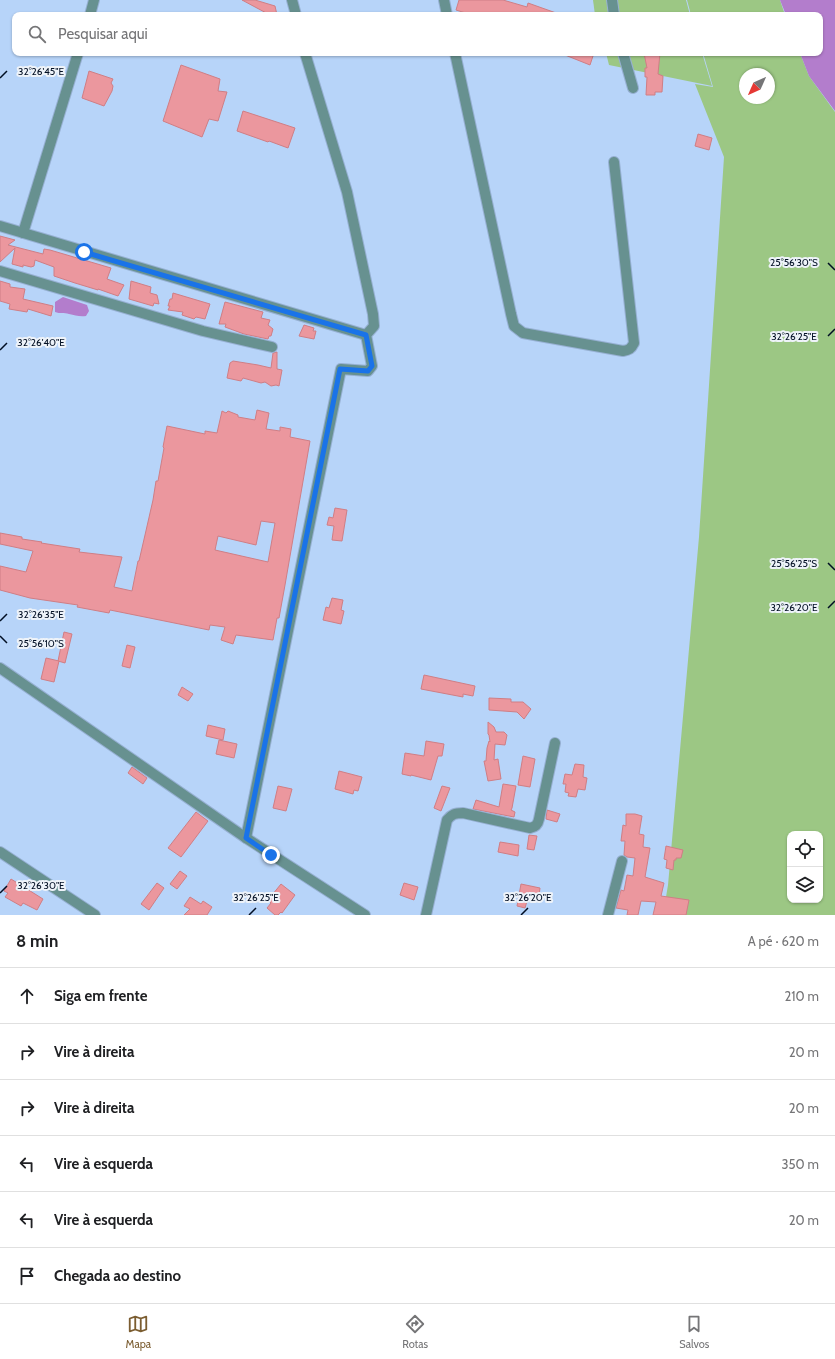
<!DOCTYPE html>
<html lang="pt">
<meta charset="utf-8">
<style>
:root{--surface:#fff;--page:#f2f2f2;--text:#202124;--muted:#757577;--line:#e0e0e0;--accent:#7b5d31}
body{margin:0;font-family:Cabin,sans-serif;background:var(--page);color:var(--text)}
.controls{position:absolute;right:12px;bottom:12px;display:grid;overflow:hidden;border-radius:8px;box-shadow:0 1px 3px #0004}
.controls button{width:36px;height:36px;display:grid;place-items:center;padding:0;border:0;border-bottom:1px solid var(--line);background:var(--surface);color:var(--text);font:20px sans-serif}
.compass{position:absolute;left:739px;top:68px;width:36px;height:36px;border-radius:50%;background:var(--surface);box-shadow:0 1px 3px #0004;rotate:225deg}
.stop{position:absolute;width:12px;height:12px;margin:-9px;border:3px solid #1a73e8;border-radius:50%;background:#fff}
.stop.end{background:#1a73e8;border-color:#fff;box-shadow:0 1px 4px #0008}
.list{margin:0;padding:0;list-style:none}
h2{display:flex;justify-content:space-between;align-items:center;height:52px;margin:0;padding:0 16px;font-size:17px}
h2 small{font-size:13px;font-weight:400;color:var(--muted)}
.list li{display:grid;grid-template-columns:26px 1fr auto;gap:12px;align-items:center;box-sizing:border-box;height:56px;padding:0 16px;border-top:1px solid var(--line)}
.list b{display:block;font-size:15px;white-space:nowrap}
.list em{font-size:13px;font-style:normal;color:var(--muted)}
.icon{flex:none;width:22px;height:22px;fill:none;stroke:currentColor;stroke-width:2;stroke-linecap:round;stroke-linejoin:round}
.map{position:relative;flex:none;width:835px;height:915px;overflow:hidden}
.search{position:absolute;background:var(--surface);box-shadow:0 1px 3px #0004;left:12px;right:12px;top:12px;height:44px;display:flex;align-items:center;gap:10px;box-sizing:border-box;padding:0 14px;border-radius:8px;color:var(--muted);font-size:15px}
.sheet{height:388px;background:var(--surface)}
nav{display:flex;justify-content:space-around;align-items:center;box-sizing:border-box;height:56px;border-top:1px solid var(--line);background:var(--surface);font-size:11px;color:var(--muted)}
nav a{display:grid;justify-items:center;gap:2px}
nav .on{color:var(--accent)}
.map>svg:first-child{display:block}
.green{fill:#9cc784;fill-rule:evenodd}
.water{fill:#b37dcc}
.building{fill:#eb979e;stroke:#cf7e85;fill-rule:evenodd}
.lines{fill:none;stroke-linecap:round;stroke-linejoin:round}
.street-casing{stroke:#96b0d2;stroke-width:12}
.street{stroke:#679190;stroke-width:10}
.route{stroke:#1a73e8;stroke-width:5}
.ticks{fill:none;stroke:#000e23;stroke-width:1.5}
.ticks-label{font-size:10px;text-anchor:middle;fill:#000e23;stroke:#eef3f9;stroke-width:4;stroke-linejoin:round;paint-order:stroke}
</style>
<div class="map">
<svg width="835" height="915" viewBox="0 0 835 915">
<rect width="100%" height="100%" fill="#b7d4f9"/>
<g class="green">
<polygon points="593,0 686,0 690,15 595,15"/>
<polygon points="687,0 780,0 785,15 691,15"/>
<polygon points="606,53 702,53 712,86 609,65"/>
<path d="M703 53H800L809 76 835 112V915H663L668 885 699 537 724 157 695 84 713 87ZM745 74H769V98H745ZM790 834H820V900H790Z"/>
</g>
<g class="water">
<polygon points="780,0 835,0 835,111 809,76 800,53 820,53 820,15 786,15"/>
<path d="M63 297 87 305 89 311 86 316C79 317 75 315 69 314 64 312 60 314 55 312V302Z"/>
</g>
<g class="building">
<polygon points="242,0 255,0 275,6 277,15 270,15"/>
<polygon points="459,0 503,0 527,7 528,3 559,14 487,15 480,13 479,15 472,15 456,10"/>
<polygon points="560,53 594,53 590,65"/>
<polygon points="644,53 660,53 658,74 663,76 662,92 655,92 655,95 646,95 647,77 645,77 645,68 647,68"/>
<polygon points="181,65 220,79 218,91 227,92 218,121 209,119 202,137 163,121"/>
<polygon points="89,71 113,79 111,83 113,86 112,91 104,106 82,98"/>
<polygon points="243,111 295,128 288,148 269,141 268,142 237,131"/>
<polygon points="698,134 712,138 709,150 695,146"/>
<polygon points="0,236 15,240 8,245 43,254 44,249 50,250 111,268 107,279 124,285 118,296 98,289 98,290 75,283 54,276 54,267 35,260 34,266 31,267 23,265 23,267 12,264 15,248 0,262"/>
<polygon points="0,281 10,284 10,287 25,289 23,299 53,306 51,316 28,309 27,312 9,309 10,304 0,301"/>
<polygon points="131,281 151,287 150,293 157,295 159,304 154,303 153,306 129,299"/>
<polygon points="173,293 210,304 205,319 196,317 194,319 182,315 183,312 168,310 170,306 168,306 170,299 172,299"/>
<polygon points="225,302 263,312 261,318 270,320 268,325 273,329 271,336 269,336 268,339 244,334 225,327 226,324 219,324"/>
<polygon points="304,325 314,328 313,331 316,331 314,339 299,336"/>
<polygon points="277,352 277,369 282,370 279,386 276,385 271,386 265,382 261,383 243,378 241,381 227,378 230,363 233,361 258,365 271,368 273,353"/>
<path d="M257 410 269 413 266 429 280 431V427L291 429 290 437 310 441 285 585 279 618H277L273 640 236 635 233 644 221 640 225 627 210 625 209 630 110 610 109 613 77 607 78 605 30 598 0 590V566L26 572 33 551 0 544V533L22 537V539L42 542 41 543 80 549 79 552 122 557 114 587 132 591 138 561H139L145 535 153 500 156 481H158L164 448 163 447 167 426 205 434V431L217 433 222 411 226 413 228 411 238 415V417L255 420ZM261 521 275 523 268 562 215 550 218 536 256 545Z"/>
<polygon points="335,508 347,510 342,541 332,540 334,526 327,525 329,517 333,518"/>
<polygon points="332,598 343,600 341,610 344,611 341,624 323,620 326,607 329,608"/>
<polygon points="64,632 72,634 65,663 58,661"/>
<polygon points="127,645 135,647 130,668 122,666"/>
<polygon points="46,658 59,661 54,682 41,679"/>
<polygon points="424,675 475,686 473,696 463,694 463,697 421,689"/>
<polygon points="182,687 193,694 188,701 178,695"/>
<polygon points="489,698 511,699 511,702 523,702 531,709 524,719 517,712 489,710"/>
<polygon points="488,722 494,727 496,732 504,732 507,735 505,745 495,744 494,760 498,759 501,779 488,781 484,761 486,761 487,748 489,741 490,742 489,735 488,734"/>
<polygon points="208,725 225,729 223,740 206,736"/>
<polygon points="219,740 237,744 234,758 216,754"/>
<polygon points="426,741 444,744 442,756 438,756 431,780 411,775 411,776 402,774 405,753 424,756"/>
<polygon points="523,756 535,759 530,787 518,785"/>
<polygon points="575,764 584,765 583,777 587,778 585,790 578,789 576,797 568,796 569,793 565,792 566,784 563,784 565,774 572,775"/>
<polygon points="132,767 147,778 143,784 128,773"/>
<polygon points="339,771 362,777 358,791 354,790 353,794 335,789"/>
<polygon points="503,784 516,786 512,808 511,810 515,812 514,817 473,809 476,800 499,807"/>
<polygon points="278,786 292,789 286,811 273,808"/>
<polygon points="442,786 450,788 441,811 434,808"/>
<polygon points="547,810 560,814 557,822 546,819"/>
<polygon points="196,812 208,821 181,857 168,848"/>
<polygon points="626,814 635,814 642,816 639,834 644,835 643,847 650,848 645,877 664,883 661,896 689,900 686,915 653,915 656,902 641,901 638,915 627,915 628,910 616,908 621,890 624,891 627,875 633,876 635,858 627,857 624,855 625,841 621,841 623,825 626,826"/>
<polygon points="529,835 537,836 534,850 527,849"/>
<polygon points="500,842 519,845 518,856 498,852"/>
<polygon points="666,846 683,850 681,858 676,858 676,860 674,860 673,870 666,868 667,860 664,859"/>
<polygon points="180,871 187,876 177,889 170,884"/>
<polygon points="11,879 43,899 37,910 23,903 21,906 5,897 8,893 4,891"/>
<polygon points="157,883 164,888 149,910 141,904"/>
<polygon points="404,883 418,887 414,900 400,895"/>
<polygon points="281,884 295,895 282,913 281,912 278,915 275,915 267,908 271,903 268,900"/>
<polygon points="521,884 540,888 539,896 529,894 525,908 517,906"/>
<polygon points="190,897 201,904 203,901 212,907 207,915 184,915 190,909 184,906"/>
</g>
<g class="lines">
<g class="street-casing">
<g id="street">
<polyline points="292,0 296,15"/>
<polyline points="444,0 447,15"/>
<polyline points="612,0 614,15"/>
<polyline points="90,15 94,0"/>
<path d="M455 53 511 314 514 326 523 333 623 351C629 350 631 349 634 343L614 162"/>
<polyline points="623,53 633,88"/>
<polyline points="0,226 366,335"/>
<polyline points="23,233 78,53"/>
<polyline points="0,271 203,331 272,347"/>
<polyline points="0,668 246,838 365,915"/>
<polyline points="246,838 341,369 368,371 372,366 366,335 374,326 373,314 347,192 305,53"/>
<polyline points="0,852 95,915"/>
<path d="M426 915 447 820C452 814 455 813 463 813L530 828C536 827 538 824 539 819L555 743"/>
<polyline points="608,915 622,861"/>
</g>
</g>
<use href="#street" class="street"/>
</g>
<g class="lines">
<polyline class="route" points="84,252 366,335 372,366 368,371 340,369 246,838 271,855"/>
</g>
<path class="ticks" d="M0 78 7 71M828 263 835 270M828 336 835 329M0 350 7 343M828 563 835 570M828 608 835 601M0 621 7 614M0 636 7 643M0 893 7 886M249 915 256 908M521 915 528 908"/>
<g class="ticks-label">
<text x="41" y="75">32°26'45"E</text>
<text x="794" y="266">25°56'30"S</text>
<text x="794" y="340">32°26'25"E</text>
<text x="41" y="346">32°26'40"E</text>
<text x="794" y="567">25°56'25"S</text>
<text x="794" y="611">32°26'20"E</text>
<text x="41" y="618">32°26'35"E</text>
<text x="41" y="647">25°56'10"S</text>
<text x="41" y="889">32°26'30"E</text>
<text x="256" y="901">32°26'25"E</text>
<text x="528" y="901">32°26'20"E</text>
</g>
</svg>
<div class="controls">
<button><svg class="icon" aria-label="locate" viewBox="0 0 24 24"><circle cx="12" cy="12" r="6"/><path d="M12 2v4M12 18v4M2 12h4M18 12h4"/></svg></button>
<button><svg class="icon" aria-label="layers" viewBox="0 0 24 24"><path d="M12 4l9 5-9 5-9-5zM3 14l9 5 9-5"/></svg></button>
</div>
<svg class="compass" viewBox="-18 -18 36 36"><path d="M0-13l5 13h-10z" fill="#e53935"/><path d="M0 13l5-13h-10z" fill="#757577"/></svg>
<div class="stop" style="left:84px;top:252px"></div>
<div class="stop end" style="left:271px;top:855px"></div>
<div class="search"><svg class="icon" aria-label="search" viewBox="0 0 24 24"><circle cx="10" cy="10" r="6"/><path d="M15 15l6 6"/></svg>Pesquisar aqui</div>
</div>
<section class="sheet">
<h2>8 min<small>A pé · 620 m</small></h2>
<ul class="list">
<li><svg class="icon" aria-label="ahead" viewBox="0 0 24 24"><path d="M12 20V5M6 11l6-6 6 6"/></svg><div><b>Siga em frente</b></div><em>210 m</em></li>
<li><svg class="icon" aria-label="right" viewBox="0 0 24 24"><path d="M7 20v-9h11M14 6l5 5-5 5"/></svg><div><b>Vire à direita</b></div><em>20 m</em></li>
<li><svg class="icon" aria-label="right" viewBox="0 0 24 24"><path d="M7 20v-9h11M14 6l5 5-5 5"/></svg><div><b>Vire à direita</b></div><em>20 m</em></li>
<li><svg class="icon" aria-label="left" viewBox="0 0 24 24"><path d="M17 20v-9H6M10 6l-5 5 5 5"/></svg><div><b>Vire à esquerda</b></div><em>350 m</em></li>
<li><svg class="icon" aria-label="left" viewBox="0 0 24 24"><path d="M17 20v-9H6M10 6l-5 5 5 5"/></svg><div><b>Vire à esquerda</b></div><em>20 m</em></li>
<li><svg class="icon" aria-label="arrive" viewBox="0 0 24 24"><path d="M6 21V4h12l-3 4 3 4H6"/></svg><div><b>Chegada ao destino</b></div></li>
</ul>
</section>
<nav>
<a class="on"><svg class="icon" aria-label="map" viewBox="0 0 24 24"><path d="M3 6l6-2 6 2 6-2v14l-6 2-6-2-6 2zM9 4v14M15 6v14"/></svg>Mapa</a>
<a><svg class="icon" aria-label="directions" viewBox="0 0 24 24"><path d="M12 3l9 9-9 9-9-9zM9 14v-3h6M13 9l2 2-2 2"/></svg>Rotas</a>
<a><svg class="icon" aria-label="saved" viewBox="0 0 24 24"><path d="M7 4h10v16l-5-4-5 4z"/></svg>Salvos</a>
</nav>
